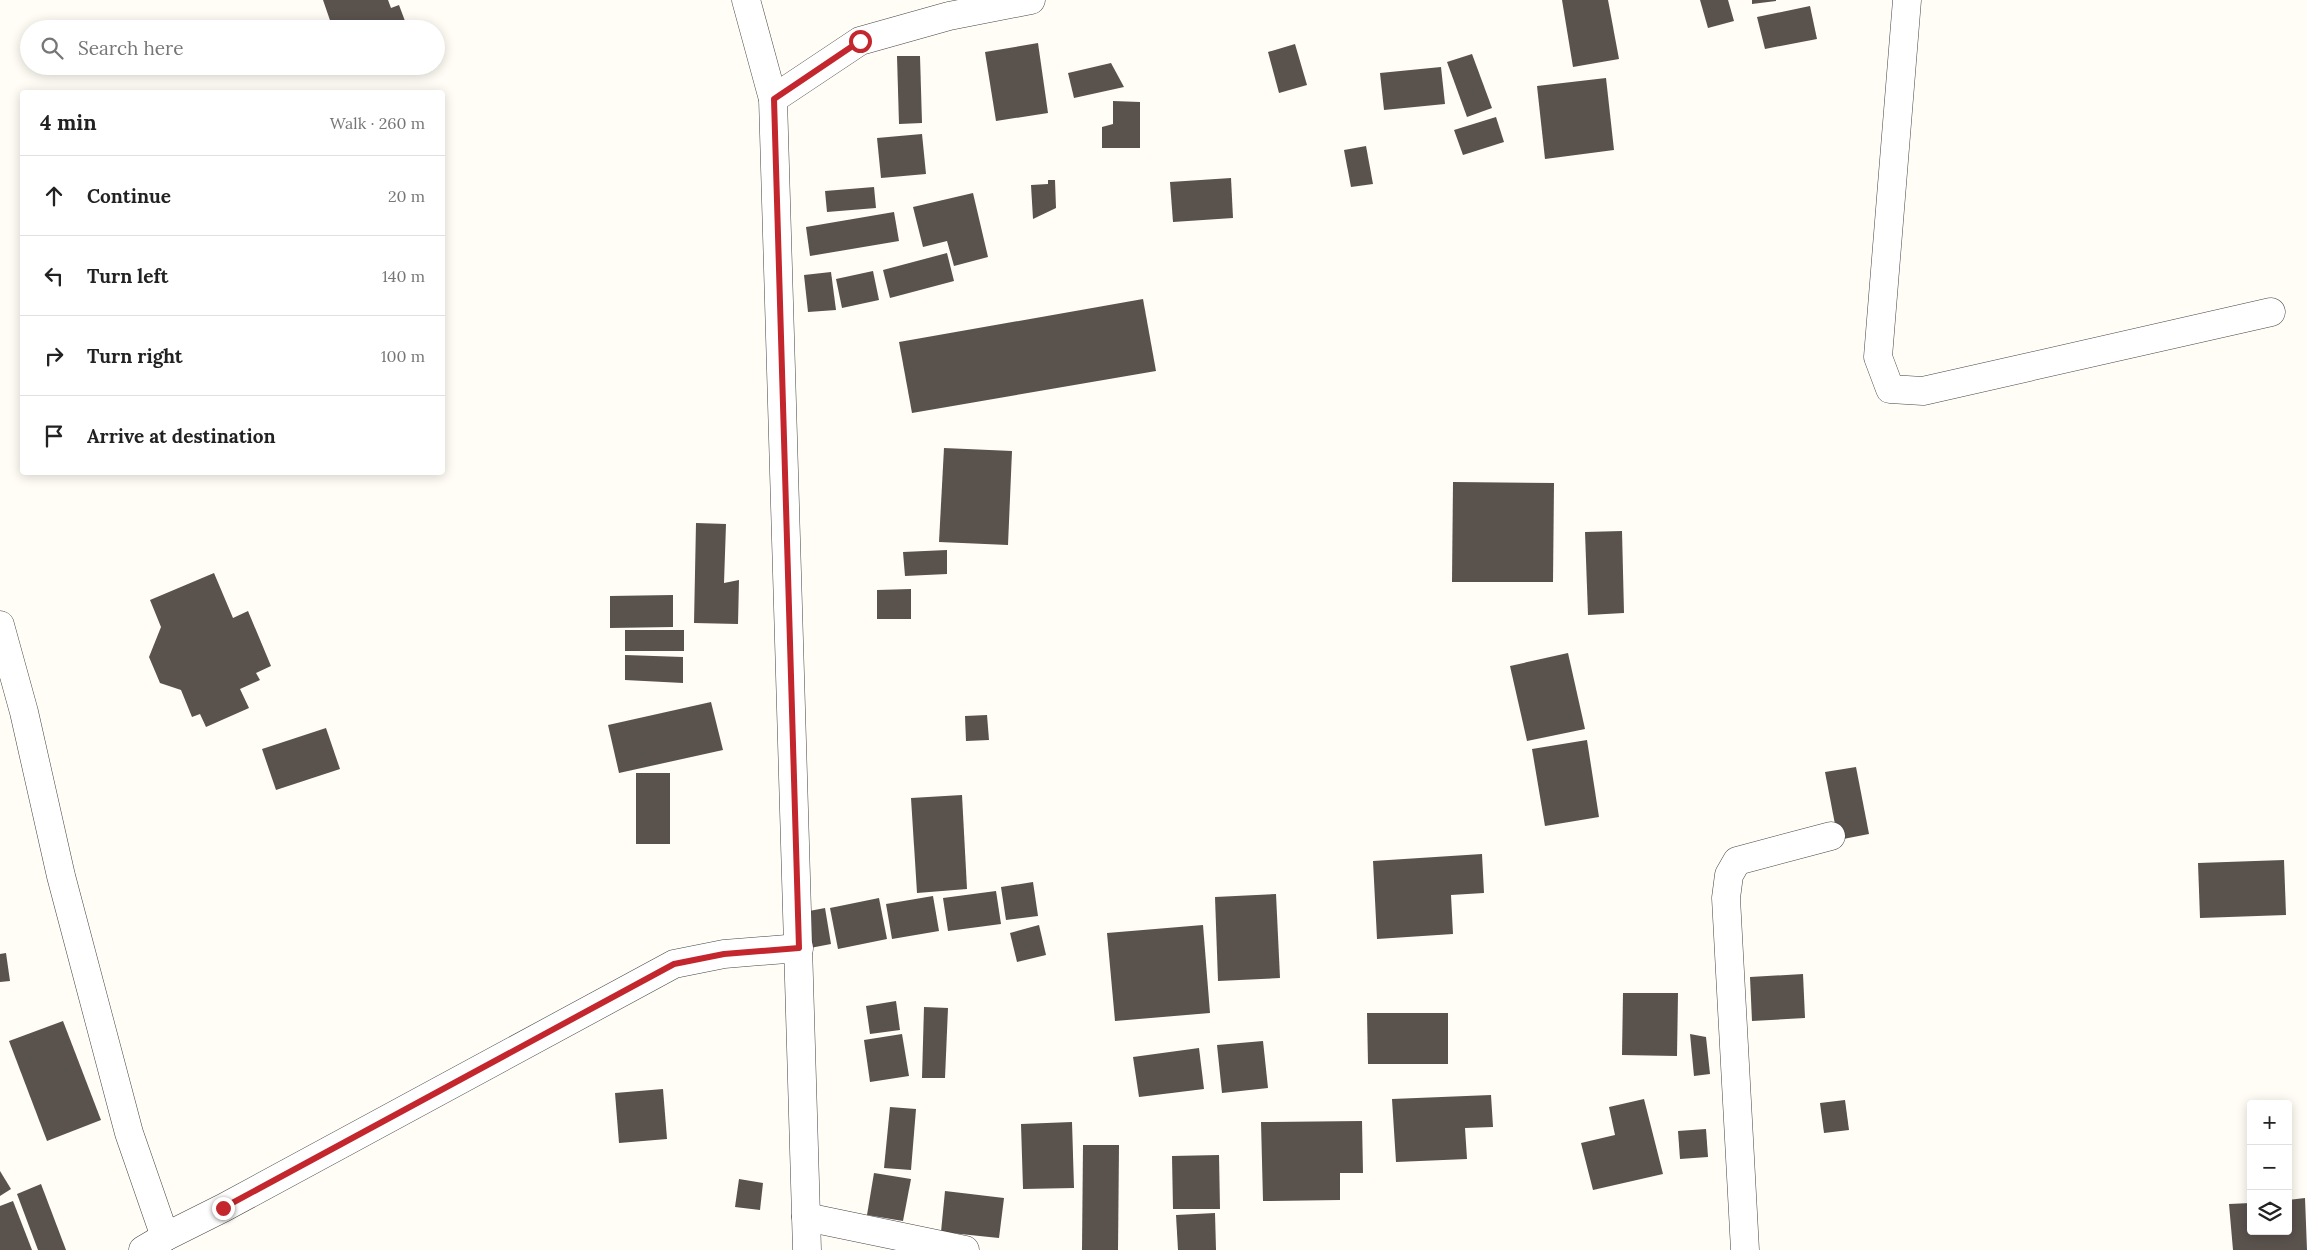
<!DOCTYPE html>
<meta charset="utf-8">
<style>
:root{--surface:#fff;--page:#f2f2f2;--text:#222;--muted:#767676;--line:#e0e0e0}
body{margin:0;font-family:Lora,serif;background:var(--page);color:var(--text)}
.controls{position:absolute;right:15px;bottom:15px;display:grid;overflow:hidden;border-radius:5px;box-shadow:0 2px 12px #0003}
.controls button{width:45px;height:45px;display:grid;place-items:center;padding:0;border:0;border-bottom:1px solid var(--line);background:var(--surface);color:var(--text);font:25px sans-serif}
.stop{position:absolute;width:15px;height:15px;margin:-11px;border:4px solid #c4262e;border-radius:50%;background:#fff}
.stop.end{background:#c4262e;border-color:#fff;box-shadow:0 1px 5px #0008}
.list{margin:0;padding:0;list-style:none}
h2{display:flex;justify-content:space-between;align-items:center;height:65px;margin:0;padding:0 20px;font-size:21px}
h2 small{font-size:16px;font-weight:400;color:var(--muted)}
.list li{display:grid;grid-template-columns:32px 1fr auto;gap:15px;align-items:center;box-sizing:border-box;height:80px;padding:0 20px;border-top:1px solid var(--line)}
.list b{display:block;font-size:19px;white-space:nowrap}
.list em{font-size:16px;font-style:normal;color:var(--muted)}
.icon{flex:none;width:28px;height:28px;fill:none;stroke:currentColor;stroke-width:2;stroke-linecap:round;stroke-linejoin:round}
.map{position:relative;flex:none;width:2307px;height:1250px;overflow:hidden}
.search{position:absolute;background:var(--surface);box-shadow:0 2px 12px #0003;left:20px;top:20px;width:425px;height:55px;display:flex;align-items:center;gap:12px;box-sizing:border-box;padding:0 18px;border-radius:28px;color:var(--muted);font-size:19px}
.panel{position:absolute;background:var(--surface);box-shadow:0 2px 12px #0003;left:20px;top:90px;width:425px;height:385px;border-radius:5px}
.map>svg:first-child{display:block}
.building{fill:#5a524d}
.lines{fill:none;stroke-linecap:round;stroke-linejoin:round}
.minor-casing{stroke:#444;stroke-width:29}
.minor{stroke:#fff;stroke-width:28}
.route{stroke:#c4262e;stroke-width:6}
</style>
<div class="map">
<svg width="2307" height="1250" viewBox="0 0 2307 1250">
<rect width="100%" height="100%" fill="#fffdf5"/>
<g class="building">
<polygon points="323,0 388,0 391,8 399,5 408,29 333,29"/>
<polygon points="1562,0 1608,0 1619,59 1573,67"/>
<polygon points="1700,0 1728,0 1734,21 1708,28"/>
<polygon points="1752,0 1776,0 1776,1 1752,4"/>
<polygon points="1810,6 1817,39 1765,49 1757,17"/>
<polygon points="1038,43 1048,113 996,121 985,52"/>
<polygon points="1295,44 1307,85 1279,93 1268,52"/>
<polygon points="1472,54 1492,108 1467,117 1447,62"/>
<polygon points="897,56 920,56 922,123 899,124"/>
<polygon points="1111,63 1124,87 1074,98 1068,73"/>
<polygon points="1441,67 1445,104 1384,110 1380,73"/>
<polygon points="1606,78 1614,150 1545,159 1537,86"/>
<polygon points="1113,101 1140,102 1140,148 1102,148 1102,127 1113,124"/>
<polygon points="1496,117 1504,142 1463,155 1454,130"/>
<polygon points="922,134 926,174 881,178 877,138"/>
<polygon points="1366,146 1373,184 1351,187 1344,150"/>
<polygon points="1231,178 1233,218 1173,222 1170,182"/>
<polygon points="1048,180 1055,180 1056,208 1033,219 1031,185 1048,184"/>
<polygon points="874,187 876,208 827,212 825,191"/>
<polygon points="973,193 988,257 954,266 947,241 923,247 913,207"/>
<polygon points="894,212 899,241 810,256 806,227"/>
<polygon points="947,253 954,281 890,298 883,270"/>
<polygon points="873,271 879,300 842,308 836,279"/>
<polygon points="831,272 836,310 808,312 804,275"/>
<polygon points="1143,299 1156,371 912,413 899,342"/>
<polygon points="944,448 1012,451 1008,545 939,542"/>
<polygon points="1453,482 1554,483 1553,582 1452,582"/>
<polygon points="696,523 726,524 724,583 739,580 738,624 694,623"/>
<polygon points="1622,531 1624,613 1588,615 1585,532"/>
<polygon points="947,550 947,574 905,576 903,552"/>
<polygon points="214,573 233,618 248,611 271,666 256,673 260,680 240,689 249,708 206,727 200,714 192,717 181,690 160,683 149,657 161,627 150,600"/>
<polygon points="911,589 911,619 877,619 877,590"/>
<polygon points="673,595 673,627 610,628 610,596"/>
<rect x="625" y="630" width="59" height="21"/>
<polygon points="1568,653 1585,729 1527,741 1510,666"/>
<polygon points="625,655 683,657 683,683 625,680"/>
<polygon points="711,702 723,750 619,773 608,725"/>
<polygon points="987,715 989,740 966,741 965,716"/>
<polygon points="326,728 340,769 276,790 262,749"/>
<polygon points="1587,740 1599,817 1545,826 1532,749"/>
<polygon points="1856,767 1869,834 1838,840 1825,772"/>
<rect x="636" y="773" width="34" height="71"/>
<polygon points="962,795 967,889 917,893 911,798"/>
<polygon points="1482,854 1484,893 1451,895 1453,934 1377,939 1373,861"/>
<polygon points="2284,860 2286,915 2200,918 2198,863"/>
<polygon points="1033,882 1038,916 1006,920 1001,887"/>
<polygon points="996,891 1001,924 948,931 943,898"/>
<polygon points="1276,894 1280,978 1218,981 1215,897"/>
<polygon points="933,896 939,931 892,939 886,904"/>
<polygon points="879,898 887,939 838,949 830,908"/>
<polygon points="825,908 831,944 810,948 804,912"/>
<polygon points="1039,925 1046,955 1017,962 1010,933"/>
<polygon points="1203,925 1210,1013 1115,1021 1107,933"/>
<polygon points="6,953 10,981 0,982 0,954"/>
<polygon points="1803,974 1805,1018 1752,1021 1750,977"/>
<polygon points="1623,993 1678,993 1677,1056 1622,1055"/>
<polygon points="896,1001 900,1030 870,1034 866,1006"/>
<polygon points="924,1007 948,1008 945,1078 922,1078"/>
<polygon points="1367,1013 1448,1013 1448,1064 1368,1064"/>
<polygon points="63,1021 101,1120 47,1141 9,1041"/>
<polygon points="902,1034 909,1076 870,1082 864,1040"/>
<polygon points="1690,1034 1706,1037 1710,1074 1694,1076"/>
<polygon points="1263,1041 1268,1088 1222,1093 1217,1045"/>
<polygon points="1199,1048 1204,1089 1139,1097 1133,1057"/>
<polygon points="663,1089 667,1139 619,1143 615,1093"/>
<polygon points="1491,1095 1493,1127 1465,1128 1467,1159 1396,1162 1392,1099"/>
<polygon points="1644,1099 1663,1174 1593,1190 1581,1143 1615,1135 1609,1107"/>
<polygon points="1845,1100 1849,1130 1824,1133 1820,1103"/>
<polygon points="890,1107 916,1109 911,1170 884,1168"/>
<polygon points="1362,1121 1363,1173 1340,1173 1340,1200 1263,1201 1261,1122"/>
<polygon points="1072,1122 1074,1188 1023,1189 1021,1124"/>
<polygon points="1706,1129 1708,1157 1680,1159 1678,1131"/>
<polygon points="1083,1145 1119,1145 1118,1250 1082,1250"/>
<polygon points="1219,1155 1220,1209 1173,1209 1172,1156"/>
<polygon points="0,1171 11,1189 0,1196"/>
<polygon points="874,1173 911,1179 903,1221 867,1215"/>
<polygon points="739,1179 763,1183 760,1210 735,1207"/>
<polygon points="41,1184 66,1250 38,1250 17,1194"/>
<polygon points="945,1191 1004,1198 999,1238 941,1232"/>
<polygon points="2305,1198 2307,1250 2233,1250 2229,1204 2251,1203 2251,1231 2288,1231 2288,1200"/>
<polygon points="13,1201 32,1250 0,1250 0,1206"/>
<polygon points="1215,1213 1216,1250 1178,1250 1176,1215"/>
</g>
<g class="lines">
<g class="minor-casing">
<g id="minor">
<polyline points="746,0 773,99 807,1250"/>
<polyline points="1907,0 1878,357 1890,389 1923,391 2271,312"/>
<polyline points="773,99 860,41 949,16 1031,0"/>
<polyline points="0,625 24,712 61,876 129,1133 165,1237 223,1208 674,964 724,954 799,948"/>
<polyline points="806,1217 965,1250"/>
<polyline points="143,1250 165,1237"/>
<polyline points="1745,1250 1726,898 1729,875 1737,861 1831,836"/>
</g>
</g>
<use href="#minor" class="minor"/>
</g>
<g class="lines">
<polyline class="route" points="223,1208 674,964 724,954 799,948 774,99 860,41"/>
</g>
</svg>
<div class="controls">
<button>+</button>
<button>−</button>
<button><svg class="icon" aria-label="layers" viewBox="0 0 24 24"><path d="M12 4l9 5-9 5-9-5zM3 14l9 5 9-5"/></svg></button>
</div>
<div class="stop" style="left:860px;top:41px"></div>
<div class="stop end" style="left:223px;top:1208px"></div>
<div class="search"><svg class="icon" aria-label="search" viewBox="0 0 24 24"><circle cx="10" cy="10" r="6"/><path d="M15 15l6 6"/></svg>Search here</div>
<section class="panel">
<h2>4 min<small>Walk · 260 m</small></h2>
<ul class="list">
<li><svg class="icon" aria-label="ahead" viewBox="0 0 24 24"><path d="M12 20V5M6 11l6-6 6 6"/></svg><div><b>Continue</b></div><em>20 m</em></li>
<li><svg class="icon" aria-label="left" viewBox="0 0 24 24"><path d="M17 20v-9H6M10 6l-5 5 5 5"/></svg><div><b>Turn left</b></div><em>140 m</em></li>
<li><svg class="icon" aria-label="right" viewBox="0 0 24 24"><path d="M7 20v-9h11M14 6l5 5-5 5"/></svg><div><b>Turn right</b></div><em>100 m</em></li>
<li><svg class="icon" aria-label="arrive" viewBox="0 0 24 24"><path d="M6 21V4h12l-3 4 3 4H6"/></svg><div><b>Arrive at destination</b></div></li>
</ul>
</section>
</div>
